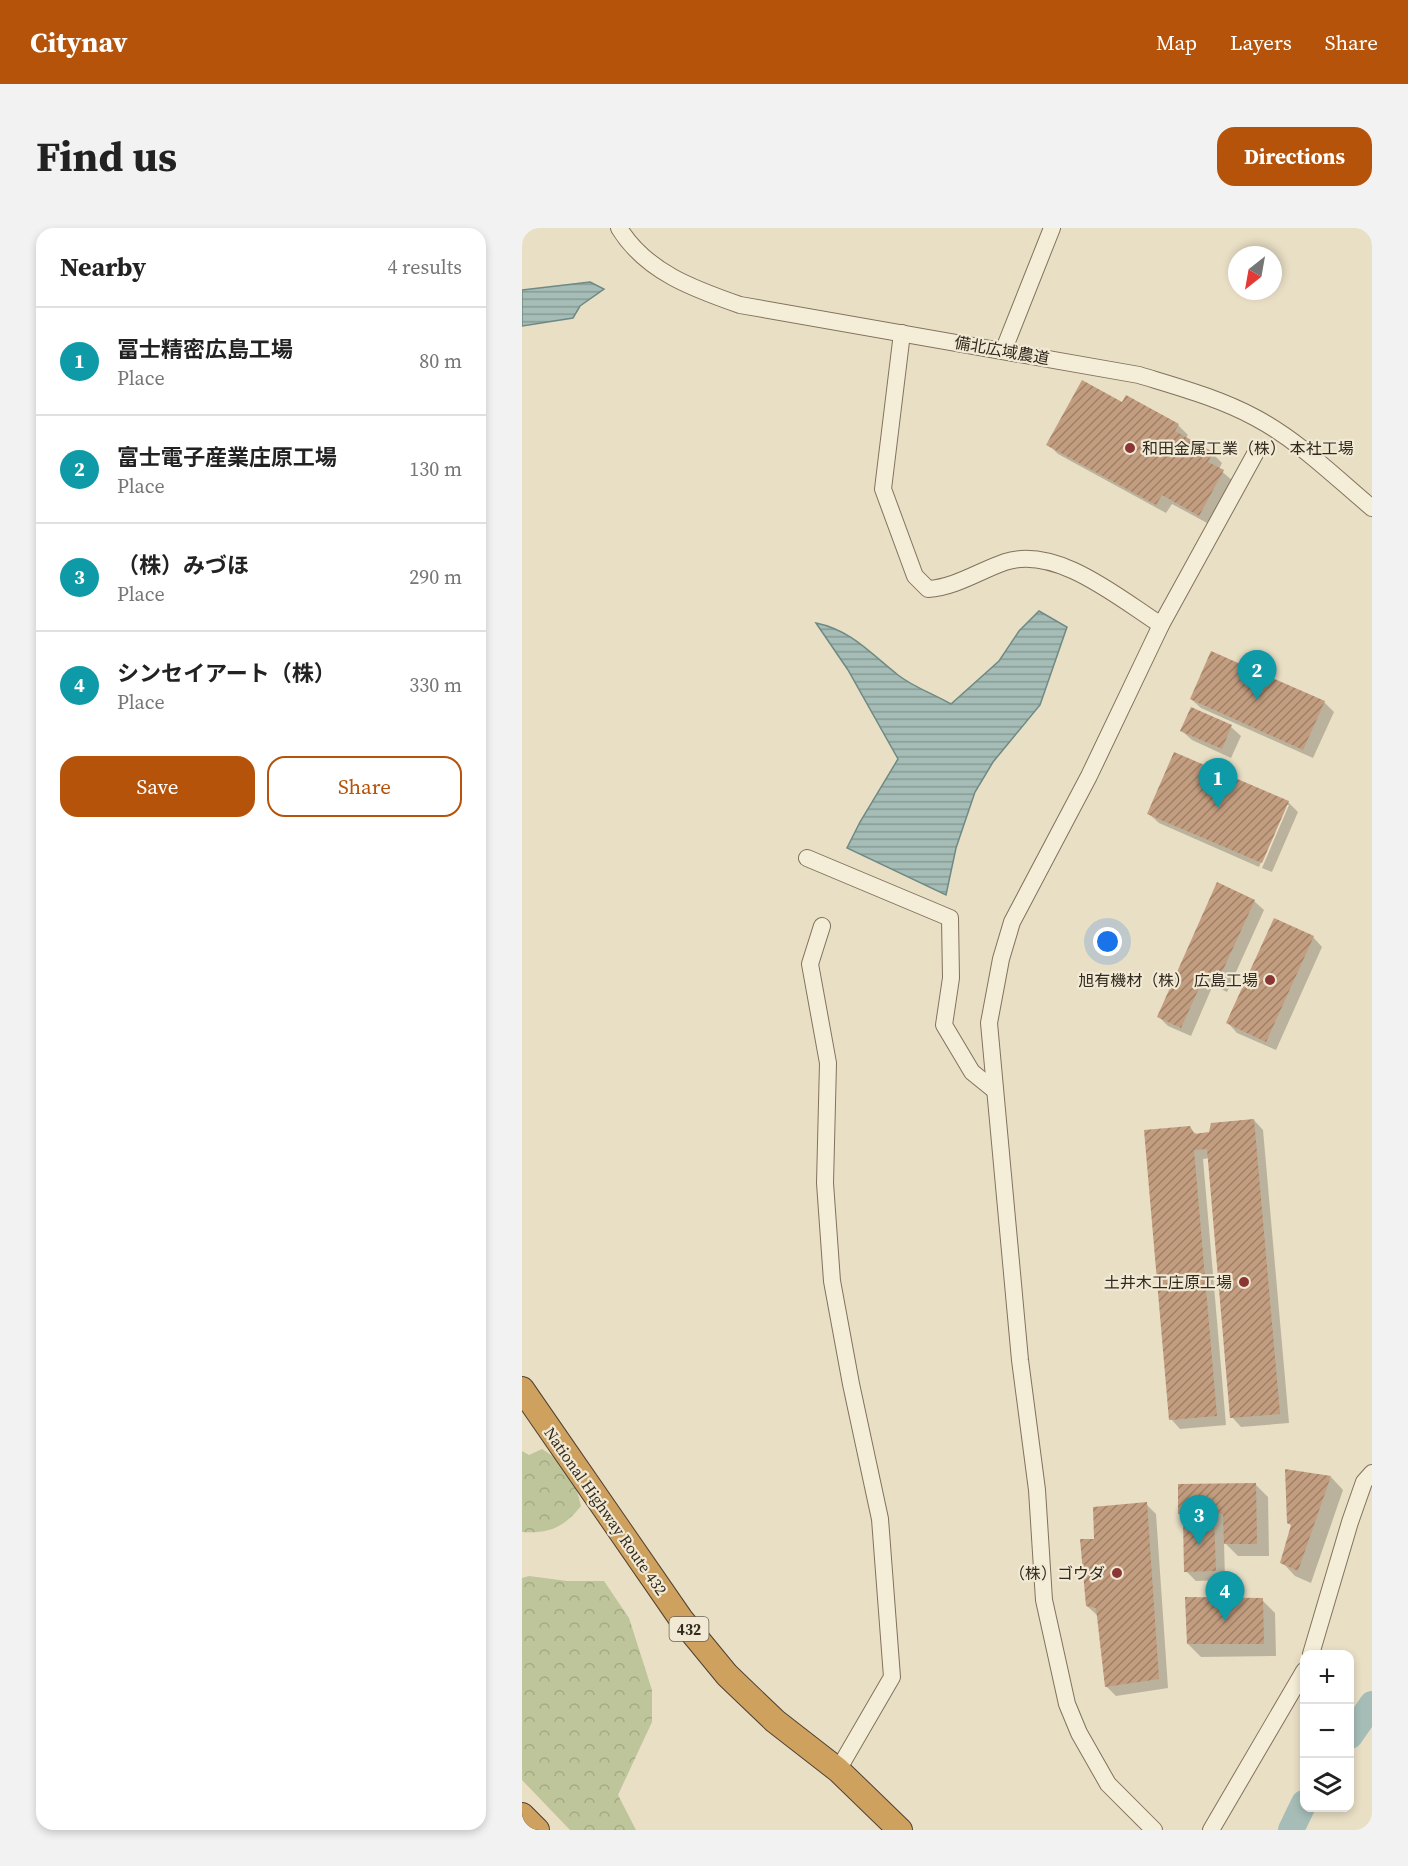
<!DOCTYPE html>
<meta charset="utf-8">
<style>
:root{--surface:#fff;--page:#f2f2f2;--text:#222;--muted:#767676;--line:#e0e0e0;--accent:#b45309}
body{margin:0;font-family:"Source Serif 4","Noto Sans JP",serif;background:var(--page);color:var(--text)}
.controls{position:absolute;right:18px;bottom:18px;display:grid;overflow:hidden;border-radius:12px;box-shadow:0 3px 9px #0003}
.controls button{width:54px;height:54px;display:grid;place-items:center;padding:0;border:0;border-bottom:2px solid var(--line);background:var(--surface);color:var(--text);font:30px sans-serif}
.compass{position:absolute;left:706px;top:18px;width:54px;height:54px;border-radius:50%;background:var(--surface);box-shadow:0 3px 9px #0003;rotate:211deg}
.you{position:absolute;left:586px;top:714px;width:21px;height:21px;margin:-15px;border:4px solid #fff;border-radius:50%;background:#1a73e8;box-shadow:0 0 0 9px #1a73e833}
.badge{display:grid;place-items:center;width:39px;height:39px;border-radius:50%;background:var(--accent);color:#fff;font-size:20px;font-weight:700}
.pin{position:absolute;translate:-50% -50px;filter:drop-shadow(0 2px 3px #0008)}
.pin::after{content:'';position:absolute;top:32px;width:21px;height:18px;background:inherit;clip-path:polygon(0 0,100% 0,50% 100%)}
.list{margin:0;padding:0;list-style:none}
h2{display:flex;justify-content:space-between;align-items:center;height:78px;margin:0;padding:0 24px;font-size:26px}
h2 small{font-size:20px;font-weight:400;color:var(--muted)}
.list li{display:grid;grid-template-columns:39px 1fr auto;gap:18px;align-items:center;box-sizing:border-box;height:108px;padding:0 24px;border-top:2px solid var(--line)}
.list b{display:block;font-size:22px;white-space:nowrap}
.list p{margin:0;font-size:20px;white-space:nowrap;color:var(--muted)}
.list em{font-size:20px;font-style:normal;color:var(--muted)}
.actions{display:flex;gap:12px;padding:18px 24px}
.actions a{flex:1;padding:14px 0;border:2px solid var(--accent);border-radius:18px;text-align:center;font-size:21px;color:var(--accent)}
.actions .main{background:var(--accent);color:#fff}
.icon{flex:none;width:33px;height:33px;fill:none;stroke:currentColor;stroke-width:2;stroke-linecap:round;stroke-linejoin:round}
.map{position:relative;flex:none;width:850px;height:1602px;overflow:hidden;border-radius:18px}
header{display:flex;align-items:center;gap:36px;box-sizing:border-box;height:84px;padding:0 30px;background:var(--accent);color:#fff}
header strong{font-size:28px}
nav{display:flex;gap:33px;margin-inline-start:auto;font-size:21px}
.intro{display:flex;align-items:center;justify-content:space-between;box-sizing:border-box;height:144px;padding:0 36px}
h1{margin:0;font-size:42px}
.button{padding:15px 27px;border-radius:18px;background:var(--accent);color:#fff;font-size:21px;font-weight:700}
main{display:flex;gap:36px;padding:0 36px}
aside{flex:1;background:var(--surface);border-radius:18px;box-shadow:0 3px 9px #0003}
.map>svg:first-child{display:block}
.forest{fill:url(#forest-crowns)}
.water{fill:url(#water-rules);stroke:#6e8a84;stroke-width:1.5}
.shadow{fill:#0003}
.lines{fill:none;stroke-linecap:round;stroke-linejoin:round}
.river{stroke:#a6bdb7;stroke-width:26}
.building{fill:url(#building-hatch)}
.minor-casing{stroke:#82725d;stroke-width:18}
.highway-casing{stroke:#504031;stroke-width:26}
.minor{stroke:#f4edd7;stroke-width:16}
.highway{stroke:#cea15f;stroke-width:24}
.poi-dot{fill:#8a3634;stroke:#f1e9d4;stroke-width:2}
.labels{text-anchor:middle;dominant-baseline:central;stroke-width:4.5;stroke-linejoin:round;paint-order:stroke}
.shield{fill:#f1e9d4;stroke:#6c6355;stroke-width:1.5}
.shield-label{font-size:15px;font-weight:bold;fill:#332a1f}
.street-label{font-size:16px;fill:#332a1f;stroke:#f1e9d4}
.poi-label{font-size:16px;fill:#332a1f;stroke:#f1e9d4;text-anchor:end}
</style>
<header>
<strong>Citynav</strong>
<nav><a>Map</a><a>Layers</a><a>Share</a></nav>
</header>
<div class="intro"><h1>Find us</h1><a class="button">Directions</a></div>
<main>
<aside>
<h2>Nearby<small>4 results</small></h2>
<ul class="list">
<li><span class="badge" style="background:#0f9aa8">1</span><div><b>冨士精密広島工場</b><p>Place</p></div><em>80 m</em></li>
<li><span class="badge" style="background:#0f9aa8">2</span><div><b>富士電子産業庄原工場</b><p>Place</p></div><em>130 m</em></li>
<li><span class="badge" style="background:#0f9aa8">3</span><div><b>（株）みづほ</b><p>Place</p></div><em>290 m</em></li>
<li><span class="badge" style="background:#0f9aa8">4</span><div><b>シンセイアート（株）</b><p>Place</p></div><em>330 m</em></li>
</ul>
<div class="actions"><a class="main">Save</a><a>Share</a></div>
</aside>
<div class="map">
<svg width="850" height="1602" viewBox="0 0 850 1602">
<defs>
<pattern id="forest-crowns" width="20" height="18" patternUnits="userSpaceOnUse" patternTransform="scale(1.5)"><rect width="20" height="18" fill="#bfc59a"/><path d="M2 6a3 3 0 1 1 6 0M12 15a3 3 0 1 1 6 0" fill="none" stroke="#a5a984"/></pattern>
<pattern id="water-rules" width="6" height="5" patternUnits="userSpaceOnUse" patternTransform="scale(1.5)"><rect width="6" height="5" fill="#a6bdb7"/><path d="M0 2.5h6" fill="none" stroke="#889a94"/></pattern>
<pattern id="building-hatch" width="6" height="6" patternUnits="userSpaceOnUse" patternTransform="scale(1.5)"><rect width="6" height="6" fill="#c39d7f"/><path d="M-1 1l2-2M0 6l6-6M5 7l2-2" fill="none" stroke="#9f8067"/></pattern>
</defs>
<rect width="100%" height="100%" fill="#e9dfc5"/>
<g class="forest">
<path d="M20 1221C44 1236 53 1250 59 1278 42 1299 28 1306 0 1304V1223L7 1227Z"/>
<polygon points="7,1348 45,1353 82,1353 107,1390 130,1462 130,1494 96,1567 114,1602 48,1602 0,1552 0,1350"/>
</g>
<g class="water">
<polygon points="68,54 82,61 58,78 51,90 0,98 0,62"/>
<path d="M517 383 545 399 518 477 471 534 453 564 434 620 424 667 325 620 338 594 376 531 326 442 294 395C329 402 349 426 376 447 391 459 412 466 429 476L477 433 497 403Z"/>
</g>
<g class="shadow">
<polygon points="601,176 656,197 666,207 663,211 690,225 700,235 697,241 711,253 687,296 650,276 644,285 536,226 526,216"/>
<polygon points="669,471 802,474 812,484 791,530 679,480"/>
<polygon points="669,481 709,499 719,508 709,530 670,512 660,503"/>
<polygon points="766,574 776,584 750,644 740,640 767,577 764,577 737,639 637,595 627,586"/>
<polygon points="732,673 742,682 705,764 691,757 669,808 646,798 637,789"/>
<polygon points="791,709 800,719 754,822 715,805 706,795"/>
<polygon points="732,892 741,902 767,1195 719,1199 710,1189 687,930 681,931 704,1197 658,1201 649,1191 668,900 675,907 688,906"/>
<polygon points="809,1249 821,1262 789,1355 773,1348 760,1334 771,1298"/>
<polygon points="733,1256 746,1269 747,1328 716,1328 702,1314 703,1352 674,1353 664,1343 663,1291 658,1286"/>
<polygon points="624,1276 634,1286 646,1460 594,1468 584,1458 576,1388 565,1378 573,1312"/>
<polygon points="740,1372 753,1385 754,1428 679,1429 666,1416"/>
</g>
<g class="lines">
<g class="river">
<polyline points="828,1508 850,1476"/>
<polyline points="769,1602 782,1575"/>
</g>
</g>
<g class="building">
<polygon points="560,152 600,174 604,167 657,196 653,203 691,224 686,234 702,242 677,288 640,267 634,277 524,217"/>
<polygon points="689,423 803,473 781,522 668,471"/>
<polygon points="669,479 710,497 700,521 658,503"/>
<polygon points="652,524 767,573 740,635 625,586"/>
<polygon points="695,654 733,672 695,755 682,749 659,800 635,789"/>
<polygon points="752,690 792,708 744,814 704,795"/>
<polygon points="732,891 758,1186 708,1190 685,921 672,922 695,1188 647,1192 622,902 668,898 672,906 687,904 689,895"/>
<polygon points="763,1241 809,1248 776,1343 758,1335 769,1297 765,1295"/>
<polygon points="734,1255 735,1316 702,1316 701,1286 656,1286 656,1256"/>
<polygon points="625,1274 637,1451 583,1459 574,1380 564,1378 558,1311 572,1311 571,1279"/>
<polygon points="692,1289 694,1343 662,1344 661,1290"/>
<polygon points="663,1369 741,1370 742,1416 665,1416"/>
</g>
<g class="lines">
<g class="minor-casing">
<g id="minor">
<path d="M97 0C124 44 172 61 218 77L617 147C656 159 697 170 734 190 777 213 813 249 850 280"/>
<path d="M380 105 361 261 393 348 406 361C434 359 457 343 483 334 535 317 598 371 639 397"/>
<polyline points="482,121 530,0"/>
<polyline points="285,630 428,690 429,750 422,797 450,844 471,861"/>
<polyline points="300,698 288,736 306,835 303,955 310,1053 329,1156 358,1291 370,1449 316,1542"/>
<polyline points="789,1426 828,1294 842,1254 850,1245"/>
<polyline points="632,1602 586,1556 557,1505 545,1476 522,1372 515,1262 498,1132 467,795 479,731 490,694 567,548 639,397 733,226"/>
<polyline points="689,1602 782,1443"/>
</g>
</g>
<g class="highway-casing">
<g id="highway">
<polyline points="0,1161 159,1391 205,1447 253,1493 316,1542 378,1602"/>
<polyline points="0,1587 15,1602"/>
</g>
</g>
<use href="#minor" class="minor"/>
<use href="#highway" class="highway"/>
</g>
<g class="poi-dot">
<circle cx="608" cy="220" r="6"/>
<circle cx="748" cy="752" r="6"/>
<circle cx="722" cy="1054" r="6"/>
<circle cx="595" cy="1345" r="6"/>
</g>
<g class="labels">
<rect class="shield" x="147.5" y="1389" width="39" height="24" rx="4.5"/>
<g class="shield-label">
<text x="167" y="1401">432</text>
</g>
<g class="street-label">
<text transform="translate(480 122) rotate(10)">備北広域農道</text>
<text transform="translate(84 1283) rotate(55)">National Highway Route 432</text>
</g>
<g class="poi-label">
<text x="620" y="220" text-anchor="start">和田金属工業（株） 本社工場</text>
<text x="736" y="752">旭有機材（株） 広島工場</text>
<text x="710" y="1054">土井木工庄原工場</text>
<text x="583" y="1345">（株）ゴウダ</text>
</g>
</g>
</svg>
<div class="controls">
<button>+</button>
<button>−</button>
<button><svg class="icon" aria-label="layers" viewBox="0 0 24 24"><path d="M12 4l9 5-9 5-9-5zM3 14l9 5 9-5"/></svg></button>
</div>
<svg class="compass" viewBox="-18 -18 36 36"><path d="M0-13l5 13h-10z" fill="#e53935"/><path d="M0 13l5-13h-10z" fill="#767676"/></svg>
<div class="you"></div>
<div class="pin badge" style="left:696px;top:580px;background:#0f9aa8">1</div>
<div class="pin badge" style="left:735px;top:472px;background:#0f9aa8">2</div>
<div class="pin badge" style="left:677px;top:1317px;background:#0f9aa8">3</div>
<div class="pin badge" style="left:703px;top:1393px;background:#0f9aa8">4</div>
</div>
</main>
